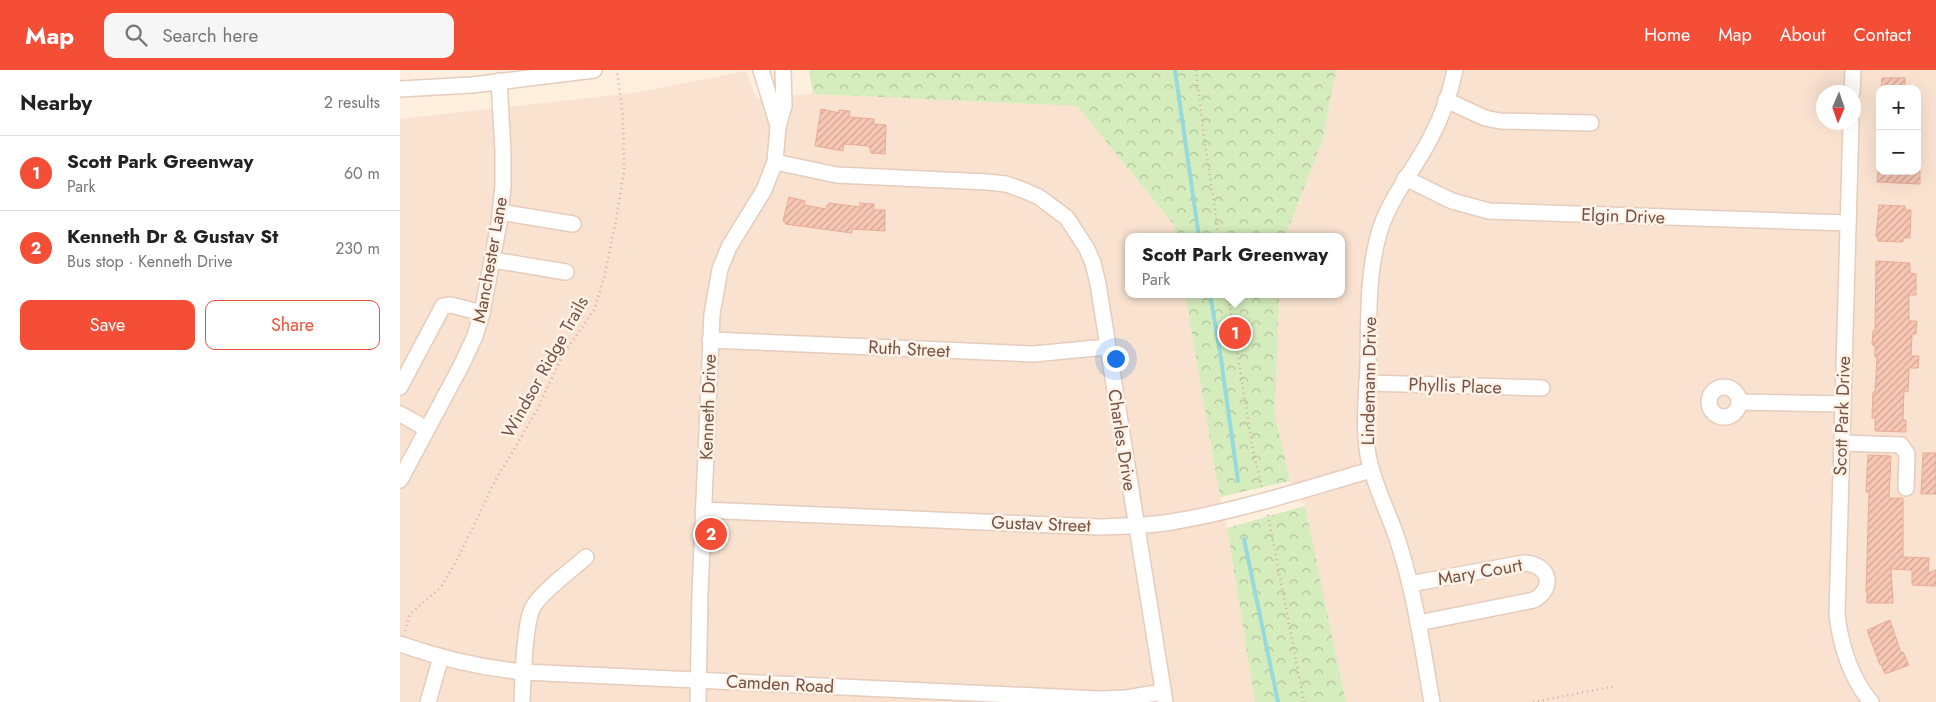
<!DOCTYPE html>
<meta charset="utf-8">
<style>
:root{--surface:#fff;--page:#f6f6f6;--text:#222;--muted:#767676;--line:#e0e0e0;--accent:#f54e37}
body{margin:0;font-family:Jost,sans-serif;background:var(--page);color:var(--text)}
.controls{position:absolute;right:15px;top:15px;display:grid;overflow:hidden;border-radius:10px;box-shadow:0 5px 20px #0002}
.controls button{width:45px;height:45px;display:grid;place-items:center;padding:0;border:0;border-bottom:1px solid var(--line);background:var(--surface);color:var(--text);font:25px sans-serif}
.compass{position:absolute;left:1416px;top:15px;width:45px;height:45px;border-radius:50%;background:var(--surface);box-shadow:0 5px 20px #0002;rotate:182deg}
.you{position:absolute;left:715px;top:288px;width:18px;height:18px;margin:-12px;border:4px solid #fff;border-radius:50%;background:#1a73e8;box-shadow:0 0 0 8px #1a73e833}
.badge{display:grid;place-items:center;width:32px;height:32px;border-radius:50%;background:var(--accent);color:#fff;font-size:16px;font-weight:700}
.pin{position:absolute;translate:-50% -50%;border:2px solid #fff;box-shadow:0 1px 5px #0006}
.popup{position:absolute;left:725px;top:163px;width:220px;height:65px;box-sizing:border-box;display:grid;place-content:center;border-radius:10px;background:var(--surface);filter:drop-shadow(0 1px 4px #0005);font-size:16px;white-space:nowrap;color:var(--muted)}
.popup b{font-size:19px;color:var(--text)}
.popup::after{content:'';position:absolute;left:50%;top:100%;margin-left:-10px;border:10px solid transparent;border-top-color:var(--surface)}
.list{margin:0;padding:0;list-style:none}
h2{display:flex;justify-content:space-between;align-items:center;height:65px;margin:0;padding:0 20px;font-size:21px}
h2 small{font-size:16px;font-weight:400;color:var(--muted)}
.list li{display:grid;grid-template-columns:32px 1fr auto;gap:15px;align-items:center;box-sizing:border-box;height:75px;padding:0 20px;border-top:1px solid var(--line)}
.list b{display:block;font-size:19px;white-space:nowrap}
.list p{margin:0;font-size:16px;white-space:nowrap;color:var(--muted)}
.list em{font-size:16px;font-style:normal;color:var(--muted)}
.actions{display:flex;gap:10px;padding:15px 20px}
.actions a{flex:1;padding:11px 0;border:1px solid var(--accent);border-radius:10px;text-align:center;font-size:18px;color:var(--accent)}
.actions .main{background:var(--accent);color:#fff}
.icon{flex:none;width:28px;height:28px;fill:none;stroke:currentColor;stroke-width:2;stroke-linecap:round;stroke-linejoin:round}
.map{position:relative;flex:none;width:1536px;height:632px;overflow:hidden}
header{display:flex;align-items:center;gap:30px;box-sizing:border-box;height:70px;padding:0 25px;background:var(--accent);color:#fff}
header strong{font-size:24px}
nav{display:flex;gap:28px;margin-inline-start:auto;font-size:18px}
.search{width:350px;height:45px;background:var(--page);display:flex;align-items:center;gap:12px;box-sizing:border-box;padding:0 18px;border-radius:10px;color:var(--muted);font-size:19px}
main{display:flex}
aside{flex:1;background:var(--surface)}
.map>svg:first-child{display:block}
.residential{fill:#f9e2d0;fill-rule:evenodd}
.park{fill:url(#park-crowns)}
.lines{fill:none;stroke-linecap:round;stroke-linejoin:round}
.stream{stroke:#97d9dc;stroke-width:4}
.building{fill:url(#building-hatch);stroke:#ebab93}
.minor-casing{stroke:#e5ccbd;stroke-width:18}
.path{stroke:#dbab97;stroke-width:2.5;stroke-dasharray:1 4;stroke-linecap:butt}
.minor{stroke:#fff;stroke-width:15}
.labels{text-anchor:middle;dominant-baseline:central;stroke-width:5;stroke-linejoin:round;paint-order:stroke}
.street-label{font-size:18px;fill:#775144;stroke:#fff3e8}
</style>
<header>
<strong>Map</strong>
<div class="search"><svg class="icon" aria-label="search" viewBox="0 0 24 24"><circle cx="10" cy="10" r="6"/><path d="M15 15l6 6"/></svg>Search here</div>
<nav><a>Home</a><a>Map</a><a>About</a><a>Contact</a></nav>
</header>
<main>
<aside>
<h2>Nearby<small>2 results</small></h2>
<ul class="list">
<li><span class="badge">1</span><div><b>Scott Park Greenway</b><p>Park</p></div><em>60 m</em></li>
<li><span class="badge">2</span><div><b>Kenneth Dr &amp; Gustav St</b><p>Bus stop · Kenneth Drive</p></div><em>230 m</em></li>
</ul>
<div class="actions"><a class="main">Save</a><a>Share</a></div>
</aside>
<div class="map">
<svg width="1536" height="632" viewBox="0 0 1536 632">
<defs>
<pattern id="park-crowns" width="20" height="18" patternUnits="userSpaceOnUse" patternTransform="scale(1.25)"><rect width="20" height="18" fill="#d5edbd"/><path d="M2 6a3 3 0 1 1 6 0M12 15a3 3 0 1 1 6 0" fill="none" stroke="#b2c29b"/></pattern>
<pattern id="building-hatch" width="6" height="6" patternUnits="userSpaceOnUse" patternTransform="scale(1.25)"><rect width="6" height="6" fill="#f7c7b4"/><path d="M-1 1l2-2M0 6l6-6M5 7l2-2" fill="none" stroke="#cda494"/></pattern>
</defs>
<rect width="100%" height="100%" fill="#ffefdf"/>
<g class="residential">
<path d="M936 0H1536V632H946L905 436 890 411 875 346 879 224H941V167H885L923 69ZM1480 19H1517V101H1480ZM1424 22H1454V52H1424Z"/>
<polygon points="346,1 356,28 413,24 677,36 774,155 776,167 729,167 729,224 785,224 820,427 827,458 855,632 0,632 0,49 234,23"/>
</g>
<g class="park">
<polygon points="409,0 936,0 923,69 885,167 776,167 774,155 677,36 413,24"/>
<polygon points="785,224 879,224 875,346 890,411 820,427"/>
<polygon points="905,436 946,632 855,632 827,458"/>
</g>
<g class="lines">
<g class="stream">
<polyline points="775,0 799,167"/>
<polyline points="810,224 821,289 838,411"/>
<polyline points="844,469 878,632"/>
</g>
</g>
<g class="building">
<polygon points="1482,8 1505,8 1505,19 1481,19"/>
<polygon points="421,39 439,43 439,40 450,41 449,47 474,49 474,54 486,55 485,84 471,83 469,76 444,74 443,81 415,76"/>
<polygon points="1478,101 1520,101 1520,114 1477,112"/>
<polygon points="389,127 405,131 404,135 426,139 427,135 429,136 429,133 460,137 460,133 474,134 474,140 485,140 485,161 452,159 452,163 385,154 386,152 383,151"/>
<polygon points="1479,135 1505,136 1505,140 1511,140 1510,168 1503,168 1503,172 1478,171 1478,167 1476,167"/>
<polygon points="1476,191 1510,193 1510,203 1516,204 1516,225 1509,225 1509,251 1517,251 1516,264 1512,264 1511,286 1519,286 1518,298 1509,298 1508,322 1504,321 1503,350 1506,350 1506,362 1475,361 1475,348 1472,348 1473,322 1475,322 1477,287 1475,287 1475,275 1472,275 1473,261 1475,261"/>
<polygon points="1523,383 1536,383 1536,424 1521,424"/>
<polygon points="1468,385 1491,386 1489,428 1503,428 1503,487 1529,488 1528,503 1536,500 1536,516 1512,515 1512,500 1491,499 1493,533 1467,533 1467,522 1466,522 1469,422 1466,422"/>
<polygon points="1490,550 1501,583 1503,582 1509,595 1485,604 1481,594 1480,595 1467,560"/>
</g>
<g class="lines">
<g class="minor-casing">
<g id="minor">
<polyline points="361,0 378,56"/>
<polyline points="0,19 72,15 194,0"/>
<polyline points="1452,22 1453,0"/>
<polyline points="1046,30 1085,48 1100,51 1191,53"/>
<path d="M1451 52 1437 545C1441 577 1450 607 1471 632"/>
<polyline points="375,92 437,105 587,112 606,114 623,120 639,127 667,148 687,179 693,193 698,214 765,632"/>
<polyline points="1005,108 1052,131 1089,141 1448,153"/>
<polyline points="100,142 173,154"/>
<polyline points="93,190 166,202"/>
<polyline points="310,270 633,284 707,277"/>
<polyline points="967,313 1142,318"/>
<polyline points="0,317 43,236 51,235 82,243"/>
<circle cx="1324" cy="332" r="15"/>
<polyline points="1340,332 1443,334"/>
<polyline points="0,344 27,359"/>
<polyline points="1442,373 1501,375 1507,384 1506,418"/>
<polyline points="0,410 61,296 75,266 82,243 99,153 103,116 103,81 99,11"/>
<path d="M303 440 699 457C723 456 747 456 771 452 839 441 905 419 971 400"/>
<path d="M1010 514 1124 493C1149 494 1156 517 1134 530L1018 553"/>
<path d="M0 574C40 588 82 598 124 602L700 629 726 628 763 622"/>
<polyline points="28,632 41,587"/>
<path d="M122 632C123 611 124 553 133 537 141 522 173 499 186 487"/>
<polyline points="298,632 300,523 312,244 320,199 329,177 364,120 375,92 378,56 384,36 383,0"/>
<path d="M1032 632C1023 582 1016 530 1001 481 992 448 974 418 968 385 963 355 967 324 968 294 969 252 967 208 978 167 987 131 1012 103 1029 71 1041 49 1050 24 1055 0"/>
</g>
</g>
<g class="path">
<polyline points="796,0 805,74 819,167"/>
<polyline points="828,224 854,386 862,417"/>
<polyline points="868,445 904,632"/>
<polyline points="5,561 10,544 41,517 57,490 96,409 115,378 139,336 162,286 194,240 204,208 215,155 224,101 223,47 217,0"/>
<polyline points="1133,632 1216,616"/>
</g>
<use href="#minor" class="minor"/>
</g>
<g class="labels">
<g class="street-label">
<text transform="translate(1223 146) rotate(2)">Elgin Drive</text>
<text transform="translate(90 190) rotate(-80)">Manchester Lane</text>
<text transform="translate(509 279) rotate(3)">Ruth Street</text>
<text transform="translate(145 297) rotate(-61)">Windsor Ridge Trails</text>
<text transform="translate(969 311) rotate(-89)">Lindemann Drive</text>
<text transform="translate(1055 316) rotate(2)">Phyllis Place</text>
<text transform="translate(308 337) rotate(-88)">Kenneth Drive</text>
<text transform="translate(1442 346) rotate(-88)">Scott Park Drive</text>
<text transform="translate(722 370) rotate(81)">Charles Drive</text>
<text transform="translate(641 454) rotate(2)">Gustav Street</text>
<text transform="translate(1080 502) rotate(-10)">Mary Court</text>
<text transform="translate(380 614) rotate(3)">Camden Road</text>
</g>
</g>
</svg>
<div class="controls">
<button>+</button>
<button>−</button>
</div>
<svg class="compass" viewBox="-18 -18 36 36"><path d="M0-13l5 13h-10z" fill="#e53935"/><path d="M0 13l5-13h-10z" fill="#767676"/></svg>
<div class="you"></div>
<div class="pin badge" style="left:835px;top:263px">1</div>
<div class="popup"><b>Scott Park Greenway</b>Park</div>
<div class="pin badge" style="left:311px;top:464px">2</div>
</div>
</main>
